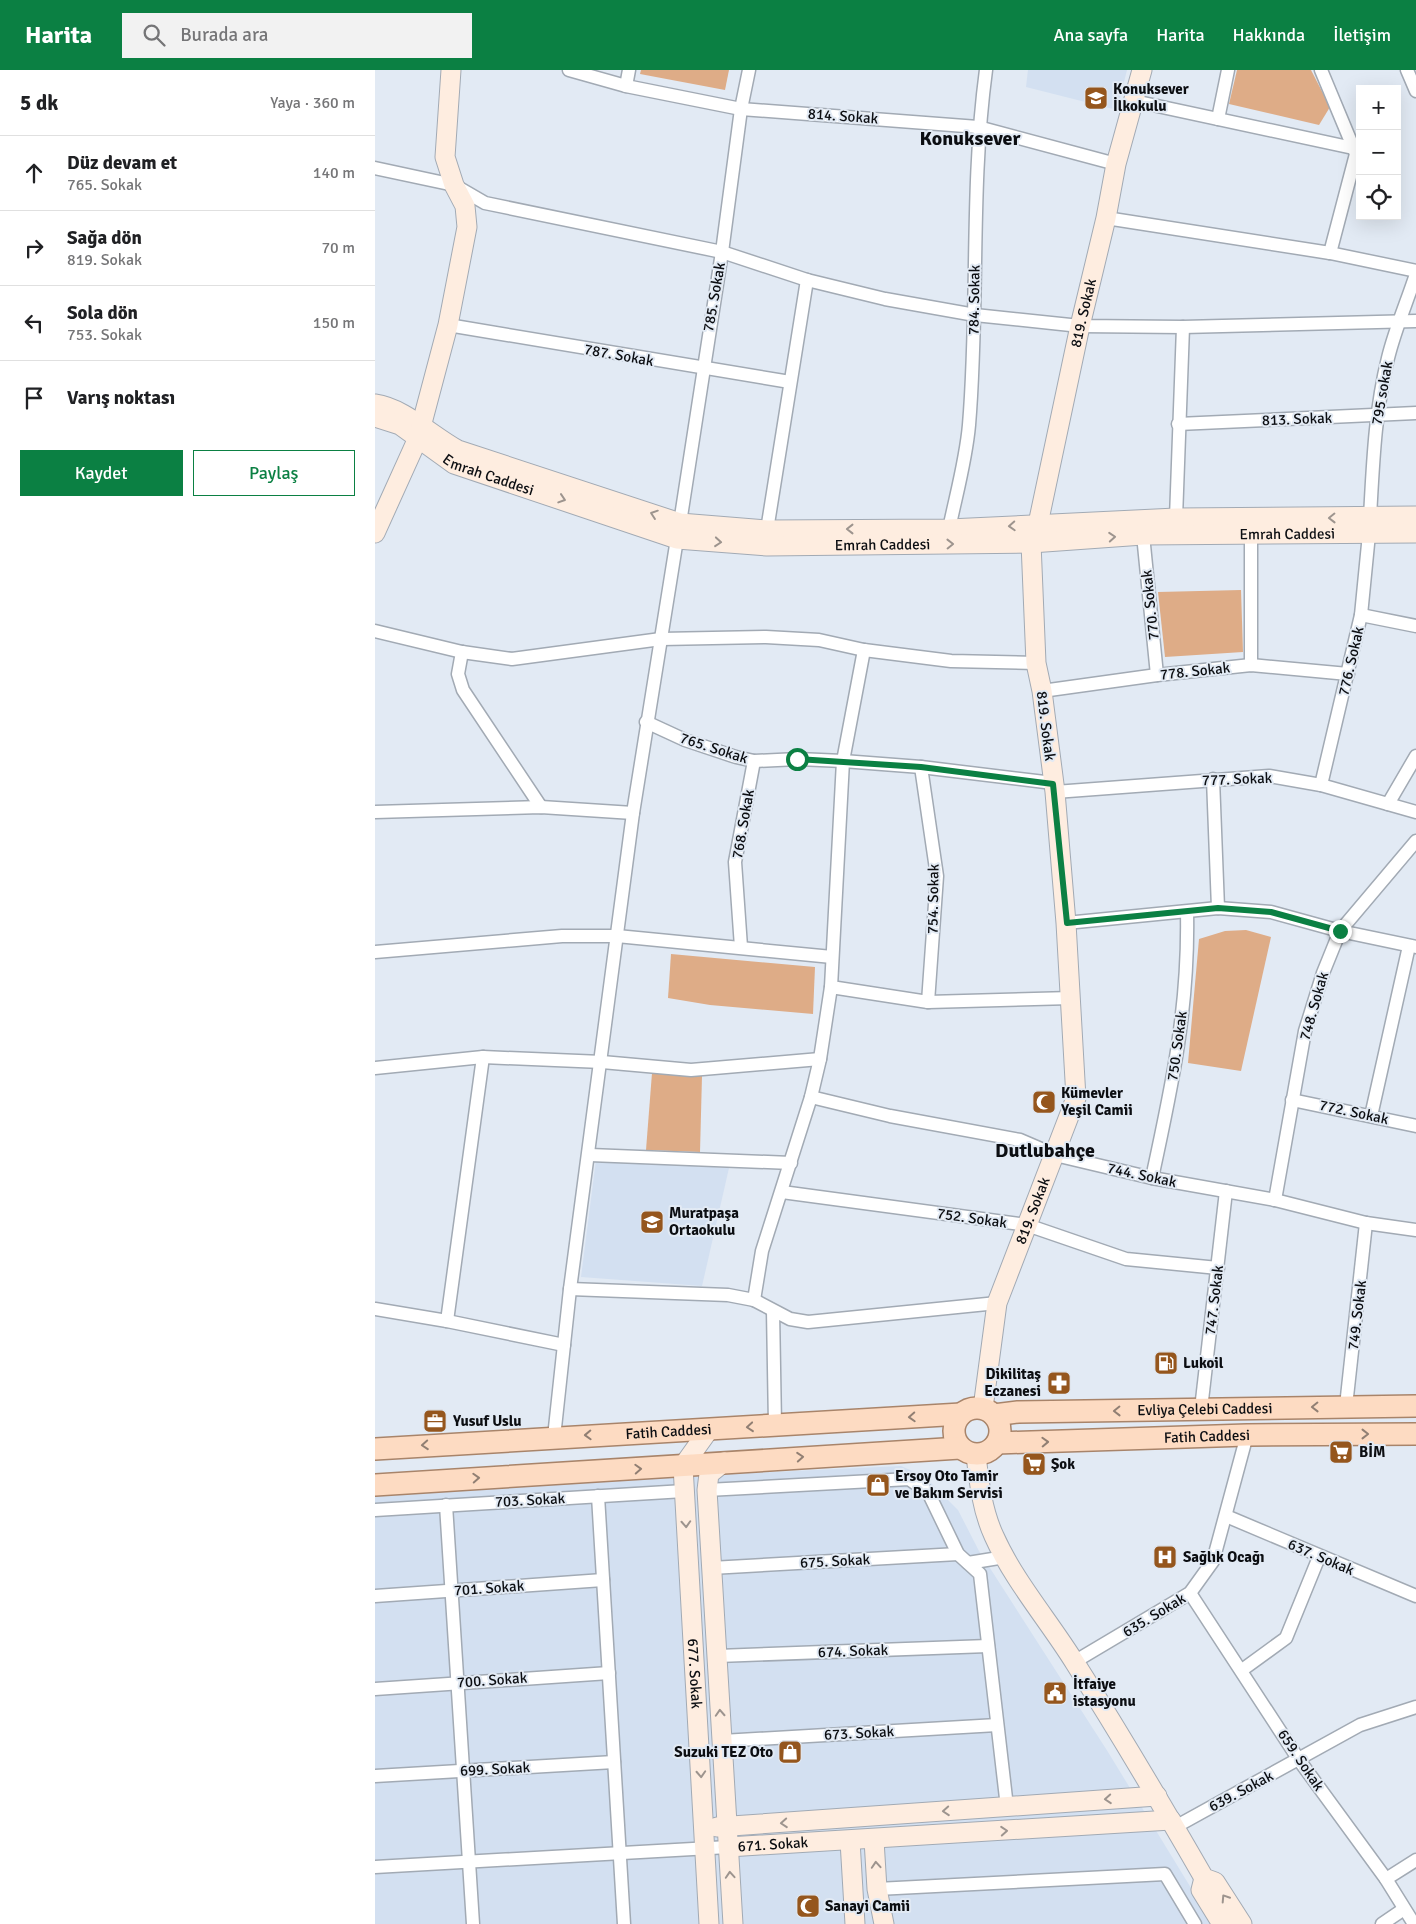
<!DOCTYPE html>
<html lang="tr">
<meta charset="utf-8">
<style>
:root{--surface:#fff;--page:#f2f2f2;--text:#202124;--muted:#757577;--line:#e0e0e0;--accent:#0b8043}
body{margin:0;font-family:Signika,sans-serif;background:var(--page);color:var(--text)}
.controls{position:absolute;right:15px;top:15px;display:grid;overflow:hidden;border-radius:0px;box-shadow:0 5px 20px #0002}
.controls button{width:45px;height:45px;display:grid;place-items:center;padding:0;border:0;border-bottom:1px solid var(--line);background:var(--surface);color:var(--text);font:25px sans-serif}
.stop{position:absolute;width:15px;height:15px;margin:-11px;border:4px solid #0b8043;border-radius:50%;background:#fff}
.stop.end{background:#0b8043;border-color:#fff;box-shadow:0 1px 5px #0008}
.list{margin:0;padding:0;list-style:none}
h2{display:flex;justify-content:space-between;align-items:center;height:65px;margin:0;padding:0 20px;font-size:21px}
h2 small{font-size:16px;font-weight:400;color:var(--muted)}
.list li{display:grid;grid-template-columns:32px 1fr auto;gap:15px;align-items:center;box-sizing:border-box;height:75px;padding:0 20px;border-top:1px solid var(--line)}
.list b{display:block;font-size:19px;white-space:nowrap}
.list p{margin:0;font-size:16px;white-space:nowrap;color:var(--muted)}
.list em{font-size:16px;font-style:normal;color:var(--muted)}
.actions{display:flex;gap:10px;padding:15px 20px}
.actions a{flex:1;padding:11px 0;border:1px solid var(--accent);border-radius:0px;text-align:center;font-size:18px;color:var(--accent)}
.actions .main{background:var(--accent);color:#fff}
.icon{flex:none;width:28px;height:28px;fill:none;stroke:currentColor;stroke-width:2;stroke-linecap:round;stroke-linejoin:round}
.map{position:relative;flex:none;width:1041px;height:1854px;overflow:hidden}
header{display:flex;align-items:center;gap:30px;box-sizing:border-box;height:70px;padding:0 25px;background:var(--accent);color:#fff}
header strong{font-size:24px}
nav{display:flex;gap:28px;margin-inline-start:auto;font-size:18px}
.search{width:350px;height:45px;background:var(--page);display:flex;align-items:center;gap:12px;box-sizing:border-box;padding:0 18px;border-radius:0px;color:var(--muted);font-size:19px}
main{display:flex}
aside{flex:1;background:var(--surface)}
.map>svg:first-child{display:block}
.built{fill:#d3e0f1}
.green{fill:#deac87}
.lines{fill:none;stroke-linecap:round;stroke-linejoin:round}
.street-casing{stroke:#a2aab4;stroke-width:15}
.secondary-casing{stroke:#a2aab4;stroke-width:21}
.primary-casing{stroke:#a8846a;stroke-width:24}
.street{stroke:#fff;stroke-width:12}
.secondary{stroke:#feede0;stroke-width:19}
.primary{stroke:#fddbc2;stroke-width:21}
.oneway{stroke:#9d948e}
.oneway2{stroke:#917f73}
.route{stroke:#0b8043;stroke-width:6}
.labels{text-anchor:middle;dominant-baseline:central;stroke-width:4;stroke-linejoin:round;paint-order:stroke}
.poi-label{font-size:15px;font-weight:bold;fill:#0c0e12;stroke:#e2eaf4;text-anchor:start}
.street-label{font-size:15px;fill:#0c0e12;stroke:#e2eaf4}
.district-label{font-size:20px;font-weight:bold;fill:#0c0e12;stroke:#e2eaf4}
</style>
<header>
<strong>Harita</strong>
<div class="search"><svg class="icon" aria-label="search" viewBox="0 0 24 24"><circle cx="10" cy="10" r="6"/><path d="M15 15l6 6"/></svg>Burada ara</div>
<nav><a>Ana sayfa</a><a>Harita</a><a>Hakkında</a><a>İletişim</a></nav>
</header>
<main>
<aside>
<h2>5 dk<small>Yaya · 360 m</small></h2>
<ul class="list">
<li><svg class="icon" aria-label="ahead" viewBox="0 0 24 24"><path d="M12 20V5M6 11l6-6 6 6"/></svg><div><b>Düz devam et</b><p>765. Sokak</p></div><em>140 m</em></li>
<li><svg class="icon" aria-label="right" viewBox="0 0 24 24"><path d="M7 20v-9h11M14 6l5 5-5 5"/></svg><div><b>Sağa dön</b><p>819. Sokak</p></div><em>70 m</em></li>
<li><svg class="icon" aria-label="left" viewBox="0 0 24 24"><path d="M17 20v-9H6M10 6l-5 5 5 5"/></svg><div><b>Sola dön</b><p>753. Sokak</p></div><em>150 m</em></li>
<li><svg class="icon" aria-label="arrive" viewBox="0 0 24 24"><path d="M6 21V4h12l-3 4 3 4H6"/></svg><div><b>Varış noktası</b></div></li>
</ul>
<div class="actions"><a class="main">Kaydet</a><a>Paylaş</a></div>
</aside>
<div class="map">
<svg width="1041" height="1854" viewBox="0 0 1041 1854">
<rect width="100%" height="100%" fill="#e2eaf4"/>
<g class="built">
<polygon points="653,0 752,0 742,40 651,17"/>
<polygon points="221,1090 354,1098 327,1216 206,1207"/>
<polygon points="526,1396 549,1406 583,1440 604,1481 733,1682 838,1854 0,1854 0,1426 95,1416"/>
</g>
<g class="green">
<polygon points="266,0 354,0 350,20 265,4"/>
<polygon points="862,0 936,0 955,37 944,55 854,34"/>
<polygon points="866,520 868,582 790,587 783,522"/>
<polygon points="871,860 896,867 866,1001 813,993 824,869 850,861"/>
<polygon points="296,884 440,897 438,944 335,935 293,928"/>
<polygon points="277,1003 327,1006 325,1082 271,1080"/>
</g>
<g class="lines">
<g class="street-casing">
<g id="street">
<polyline points="194,0 251,16 366,39 603,57 741,94"/>
<polyline points="946,0 981,84 955,183"/>
<polyline points="1032,0 1041,21"/>
<polyline points="251,16 254,0"/>
<polyline points="759,31 978,78"/>
<polyline points="843,49 853,0"/>
<polyline points="0,98 79,115 110,133 347,182 432,210 510,229 600,245 705,256 808,257 1041,251"/>
<polyline points="731,148 955,183 1041,201"/>
<polyline points="73,255 415,312"/>
<polyline points="803,354 1041,343"/>
<path d="M995 447C998 393 1000 340 1013 288 1020 259 1032 232 1041 204"/>
<polyline points="801,448 808,257"/>
<polyline points="305,453 347,182 366,39 374,0"/>
<path d="M574 459C581 425 591 390 594 355 604 237 595 118 611 0"/>
<polyline points="392,460 432,210"/>
<polyline points="768,465 782,605"/>
<polyline points="876,465 876,595"/>
<polyline points="986,545 1041,556"/>
<polyline points="0,561 87,582 137,589 286,569 391,567 444,570 489,580 576,591 661,593"/>
<polyline points="87,582 83,604 88,620 166,737"/>
<polyline points="667,621 782,605 876,595 973,604"/>
<polyline points="271,652 310,670 361,687 379,691 423,689 468,691 546,697 678,713"/>
<polyline points="546,697 562,806 553,932"/>
<polyline points="838,709 843,838"/>
<polyline points="946,715 986,545 994,464"/>
<polyline points="680,722 894,706 946,715 1041,742"/>
<polyline points="1013,734 1041,686"/>
<polyline points="0,742 166,737 258,743"/>
<polyline points="691,853 843,838 896,842 965,861 1041,877"/>
<polyline points="366,877 360,792 379,691"/>
<polyline points="0,882 187,866 242,866 457,887"/>
<polyline points="456,917 553,932 696,928"/>
<polyline points="0,998 108,987 227,992 316,1000 445,989"/>
<polyline points="436,1027 515,1046 645,1070 680,1085 777,1108 900,1130 991,1153 1041,1160"/>
<polyline points="917,1030 1041,1056"/>
<polyline points="996,1046 1034,876"/>
<polyline points="215,1085 416,1093"/>
<path d="M777 1108C797 1016 814 937 812 842"/>
<polyline points="407,1122 652,1155 751,1189 843,1198"/>
<polyline points="900,1130 930,961 948,903 965,861 1041,771"/>
<polyline points="195,1219 353,1225 379,1230 415,1249 433,1252 622,1233"/>
<polyline points="379,1230 387,1181 436,1027 445,989 456,917 468,691 489,580"/>
<polyline points="0,1239 72,1251 189,1275"/>
<polyline points="398,1241 400,1355"/>
<polyline points="72,1251 108,987"/>
<polyline points="971,1336 991,1153"/>
<polyline points="826,1339 851,1121"/>
<polyline points="179,1367 195,1219 258,743 302,469"/>
<polyline points="332,1420 534,1409 553,1422 583,1484 605,1504 632,1737"/>
<polyline points="223,1426 249,1854"/>
<polyline points="71,1435 98,1854"/>
<polyline points="0,1440 309,1421"/>
<polyline points="851,1446 1041,1526"/>
<polyline points="593,1493 630,1487"/>
<polyline points="336,1498 583,1484"/>
<polyline points="815,1523 924,1690 1011,1809 1039,1854"/>
<polyline points="0,1526 228,1510"/>
<polyline points="343,1586 613,1576"/>
<polyline points="699,1592 815,1523 838,1491 872,1365"/>
<polyline points="867,1600 911,1568 944,1487"/>
<polyline points="0,1619 234,1603"/>
<polyline points="347,1671 622,1655"/>
<polyline points="0,1706 239,1692"/>
<polyline points="800,1757 985,1655 1041,1637"/>
<polyline points="0,1797 353,1777"/>
<polyline points="1011,1809 1041,1790"/>
<polyline points="502,1819 790,1804 820,1854"/>
<polyline points="1007,1854 1029,1839"/>
</g>
</g>
<g class="secondary-casing">
<g id="secondary">
<path d="M0 334C29 338 57 366 83 380L305 453 392 460 574 459 801 448 1041 446"/>
<path id="s1" d="M0 347 25 355 79 394 302 469 392 476 656 473 768 465 1041 463"/>
<polyline points="0,463 43,368 73,255 92,157 90,136 79,115 70,87 76,0"/>
<path id="s2" d="M608 1338 622 1233 701 1028 691 853 680 722 667 621 661 593 656 473 663 454 705 256 731 148 741 94 767 0"/>
<path id="s3" d="M333 1361 308 1396 334 1854"/>
<path d="M601 1385C604 1412 607 1440 619 1466 639 1511 674 1551 700 1593 745 1664 787 1735 829 1808L840 1812 867 1854"/>
<polyline points="349,1392 334,1404 332,1420 358,1854"/>
<polyline points="342,1757 782,1726"/>
<polyline points="499,1770 502,1819 509,1854"/>
<polyline points="475,1771 480,1854"/>
<path id="s4" d="M353 1777 796 1750"/>
<polyline points="829,1808 826,1820 847,1854"/>
</g>
</g>
<g class="primary-casing">
<g id="primary">
<circle cx="602" cy="1361" r="23"/>
<path id="s5" d="M619 1345 643 1342 1041 1336"/>
<path id="s6" d="M622 1373 872 1365 1041 1364"/>
<path id="s7" d="M0 1379 586 1344"/>
<polyline points="0,1415 585,1378"/>
</g>
</g>
<use href="#street" class="street"/>
<use href="#secondary" class="secondary"/>
<use href="#primary" class="primary"/>
</g>
<defs><path id="oneway-chevron" d="M-2-3.5L2.5 0L-2 3.5" fill="none" stroke-width="1.6" stroke-linecap="round" stroke-linejoin="round" transform="scale(1.25)"/></defs>
<g class="oneway">
<use href="#oneway-chevron" transform="translate(187 429) rotate(18)"/>
<use href="#oneway-chevron" transform="translate(279 444) rotate(-161)"/>
<use href="#oneway-chevron" transform="translate(957 448) rotate(179)"/>
<use href="#oneway-chevron" transform="translate(637 456) rotate(177)"/>
<use href="#oneway-chevron" transform="translate(475 459) rotate(180)"/>
<use href="#oneway-chevron" transform="translate(737 467) rotate(-4)"/>
<use href="#oneway-chevron" transform="translate(343 472) rotate(5)"/>
<use href="#oneway-chevron" transform="translate(575 474) rotate(-1)"/>
<use href="#oneway-chevron" transform="translate(311 1454) rotate(87)"/>
<use href="#oneway-chevron" transform="translate(345 1643) rotate(-93)"/>
<use href="#oneway-chevron" transform="translate(326 1704) rotate(87)"/>
<use href="#oneway-chevron" transform="translate(733 1729) rotate(176)"/>
<use href="#oneway-chevron" transform="translate(571 1741) rotate(176)"/>
<use href="#oneway-chevron" transform="translate(409 1753) rotate(176)"/>
<use href="#oneway-chevron" transform="translate(629 1761) rotate(-4)"/>
<use href="#oneway-chevron" transform="translate(501 1795) rotate(-94)"/>
<use href="#oneway-chevron" transform="translate(355 1805) rotate(-94)"/>
<use href="#oneway-chevron" transform="translate(850 1828) rotate(-123)"/>
</g>
<g class="oneway2">
<use href="#oneway-chevron" transform="translate(940 1337) rotate(179)"/>
<use href="#oneway-chevron" transform="translate(742 1341) rotate(179)"/>
<use href="#oneway-chevron" transform="translate(537 1347) rotate(177)"/>
<use href="#oneway-chevron" transform="translate(375 1357) rotate(175)"/>
<use href="#oneway-chevron" transform="translate(990 1364)"/>
<use href="#oneway-chevron" transform="translate(213 1365) rotate(178)"/>
<use href="#oneway-chevron" transform="translate(670 1372) rotate(-2)"/>
<use href="#oneway-chevron" transform="translate(50 1375) rotate(176)"/>
<use href="#oneway-chevron" transform="translate(425 1387) rotate(-4)"/>
<use href="#oneway-chevron" transform="translate(263 1399) rotate(-3)"/>
<use href="#oneway-chevron" transform="translate(101 1408) rotate(-3)"/>
</g>
<g class="lines">
<polyline class="route" points="422,689 546,697 678,714 692,853 843,838 896,842 965,861"/>
</g>
<defs>
<g id="school-square" transform="scale(1.25)"><rect x="-9" y="-9" width="18" height="18" rx="4" fill="#95561d" stroke="#e2eaf4"/><path d="M0-5L7-2L0 1L-7-2ZM-4 1L0 2.5L4 1V4Q0 6-4 4Z" fill="#fff"/></g>
<g id="mosque-square" transform="scale(1.25)"><rect x="-9" y="-9" width="18" height="18" rx="4" fill="#95561d" stroke="#e2eaf4"/><path d="M3.5-4.9A6 6 0 1 0 3.5 4.9A5 5 0 1 1 3.5-4.9Z" fill="#fff"/></g>
<g id="fuel-square" transform="scale(1.25)"><rect x="-9" y="-9" width="18" height="18" rx="4" fill="#95561d" stroke="#e2eaf4"/><path d="M-5.5-6h7V0h2V4h1.3V-2.5L3-4.5l.8-.8L6-3V5H2.5V1h-1V6h-7ZM-4.2-4.7v3.2H.2V-4.7Z" fill="#fff"/></g>
<g id="pharmacy-square" transform="scale(1.25)"><rect x="-9" y="-9" width="18" height="18" rx="4" fill="#95561d" stroke="#e2eaf4"/><path d="M-2-6h4v4h4v4h-4v4h-4v-4h-4v-4h4Z" fill="#fff"/></g>
<g id="office-square" transform="scale(1.25)"><rect x="-9" y="-9" width="18" height="18" rx="4" fill="#95561d" stroke="#e2eaf4"/><path d="M-6-3h4V-5.5h4V-3h4V5H-6ZM-1-4.5V-3h2v-1.5ZM-6 0V1H6V0Z" fill="#fff"/></g>
<g id="supermarket-square" transform="scale(1.25)"><rect x="-9" y="-9" width="18" height="18" rx="4" fill="#95561d" stroke="#e2eaf4"/><path d="M-6-5.5h2.5l.6 2H6L4.5 2H-2.5L-4.4-4H-6ZM-1.5 3.2a1.3 1.3 0 1 0 .1 0ZM3 3.2a1.3 1.3 0 1 0 .1 0Z" fill="#fff"/></g>
<g id="shop-square" transform="scale(1.25)"><rect x="-9" y="-9" width="18" height="18" rx="4" fill="#95561d" stroke="#e2eaf4"/><path d="M-5-2.5h2.3a2.7 3.5 0 0 1 5.4 0H5L5.5 6h-11ZM-1.5-2.5h3a1.5 2.3 0 0 0-3 0Z" fill="#fff"/></g>
<g id="hospital-square" transform="scale(1.25)"><rect x="-9" y="-9" width="18" height="18" rx="4" fill="#95561d" stroke="#e2eaf4"/><path d="M-5-5h3v3.5h4V-5h3V5h-3V1.5h-4V5h-3Z" fill="#fff"/></g>
<g id="civic-square" transform="scale(1.25)"><rect x="-9" y="-9" width="18" height="18" rx="4" fill="#95561d" stroke="#e2eaf4"/><path d="M-.6-6.5H3V-4.5H.6V-3L4-1V1h2V6H-6V1h2V-1L-.6-3ZM-1.2 2.5V6h2.4V2.5Z" fill="#fff"/></g>
</defs>
<g fill-rule="evenodd">
<use href="#school-square" x="721" y="28"/>
<use href="#mosque-square" x="669" y="1032"/>
<use href="#school-square" x="277" y="1152"/>
<use href="#fuel-square" x="791" y="1293"/>
<use href="#pharmacy-square" x="684" y="1313"/>
<use href="#office-square" x="60" y="1351"/>
<use href="#supermarket-square" x="966" y="1382"/>
<use href="#supermarket-square" x="659" y="1394"/>
<use href="#shop-square" x="503" y="1415"/>
<use href="#hospital-square" x="790" y="1487"/>
<use href="#civic-square" x="680" y="1623"/>
<use href="#shop-square" x="415" y="1682"/>
<use href="#mosque-square" x="433" y="1836"/>
</g>
<g class="labels">
<g class="poi-label">
<text x="738" y="19">Konuksever<tspan x="738" dy="17">İlkokulu</tspan></text>
<text x="686" y="1023">Kümevler<tspan x="686" dy="17">Yeşil Camii</tspan></text>
<text x="294" y="1143">Muratpaşa<tspan x="294" dy="17">Ortaokulu</tspan></text>
<text x="808" y="1293">Lukoil</text>
<text x="666" y="1304" text-anchor="end">Dikilitaş<tspan x="666" dy="17">Eczanesi</tspan></text>
<text x="78" y="1351">Yusuf Uslu</text>
<text x="984" y="1382">BİM</text>
<text x="676" y="1394">Şok</text>
<text x="520" y="1406">Ersoy Oto Tamir<tspan x="520" dy="17">ve Bakım Servisi</tspan></text>
<text x="808" y="1487">Sağlık Ocağı</text>
<text x="698" y="1614">İtfaiye<tspan x="698" dy="17">istasyonu</tspan></text>
<text x="398" y="1682" text-anchor="end">Suzuki TEZ Oto</text>
<text x="450" y="1836">Sanayi Camii</text>
</g>
<g class="street-label">
<text transform="translate(468 46) rotate(4)">814. Sokak</text>
<text transform="translate(339 227) rotate(-80)">785. Sokak</text>
<text transform="translate(599 230) rotate(-89)">784. Sokak</text>
<text stroke="none"><textPath href="#s2" startOffset="1119">819. Sokak</textPath></text>
<text transform="translate(244 285) rotate(10)">787. Sokak</text>
<text transform="translate(1007 323) rotate(-80)">795 sokak</text>
<text transform="translate(922 349) rotate(-2)">813. Sokak</text>
<text stroke="none"><textPath href="#s1" startOffset="129">Emrah Caddesi</textPath></text>
<text stroke="none"><textPath href="#s1" startOffset="939">Emrah Caddesi</textPath></text>
<text stroke="none"><textPath href="#s1" startOffset="534">Emrah Caddesi</textPath></text>
<text transform="translate(775 535) rotate(-96)">770. Sokak</text>
<text transform="translate(976 591) rotate(-77)">776. Sokak</text>
<text transform="translate(820 601) rotate(-6)">778. Sokak</text>
<text transform="translate(671 656) rotate(83)">819. Sokak</text>
<text transform="translate(339 678) rotate(18)">765. Sokak</text>
<text transform="translate(862 709) rotate(-2)">777. Sokak</text>
<text transform="translate(368 754) rotate(-80)">768. Sokak</text>
<text transform="translate(558 829) rotate(-89)">754. Sokak</text>
<text transform="translate(939 936) rotate(-74)">748. Sokak</text>
<text transform="translate(802 976) rotate(-82)">750. Sokak</text>
<text transform="translate(979 1042) rotate(12)">772. Sokak</text>
<text transform="translate(767 1105) rotate(12)">744. Sokak</text>
<text stroke="none"><textPath href="#s2" startOffset="205">819. Sokak</textPath></text>
<text transform="translate(597 1148) rotate(8)">752. Sokak</text>
<text transform="translate(839 1230) rotate(-83)">747. Sokak</text>
<text transform="translate(982 1245) rotate(-83)">749. Sokak</text>
<text stroke="none"><textPath href="#s5" startOffset="211">Evliya Çelebi Caddesi</textPath></text>
<text stroke="none"><textPath href="#s7" startOffset="294">Fatih Caddesi</textPath></text>
<text stroke="none"><textPath href="#s6" startOffset="210">Fatih Caddesi</textPath></text>
<text transform="translate(155 1430) rotate(-3)">703. Sokak</text>
<text transform="translate(946 1487) rotate(23)">637. Sokak</text>
<text transform="translate(460 1491) rotate(-3)">675. Sokak</text>
<text transform="translate(114 1518) rotate(-4)">701. Sokak</text>
<text transform="translate(779 1545) rotate(-31)">635. Sokak</text>
<text transform="translate(478 1581) rotate(-2)">674. Sokak</text>
<text stroke="none"><textPath href="#s3" startOffset="251">677. Sokak</textPath></text>
<text transform="translate(117 1610) rotate(-4)">700. Sokak</text>
<text transform="translate(484 1663) rotate(-3)">673. Sokak</text>
<text transform="translate(926 1690) rotate(56)">659. Sokak</text>
<text transform="translate(120 1699) rotate(-3)">699. Sokak</text>
<text transform="translate(866 1721) rotate(-28)">639. Sokak</text>
<text stroke="none"><textPath href="#s4" startOffset="45">671. Sokak</textPath></text>
</g>
<g class="district-label">
<text x="595" y="68">Konuksever</text>
<text x="670" y="1080">Dutlubahçe</text>
</g>
</g>
</svg>
<div class="controls">
<button>+</button>
<button>−</button>
<button><svg class="icon" aria-label="locate" viewBox="0 0 24 24"><circle cx="12" cy="12" r="6"/><path d="M12 2v4M12 18v4M2 12h4M18 12h4"/></svg></button>
</div>
<div class="stop" style="left:422px;top:689px"></div>
<div class="stop end" style="left:965px;top:861px"></div>
</div>
</main>
